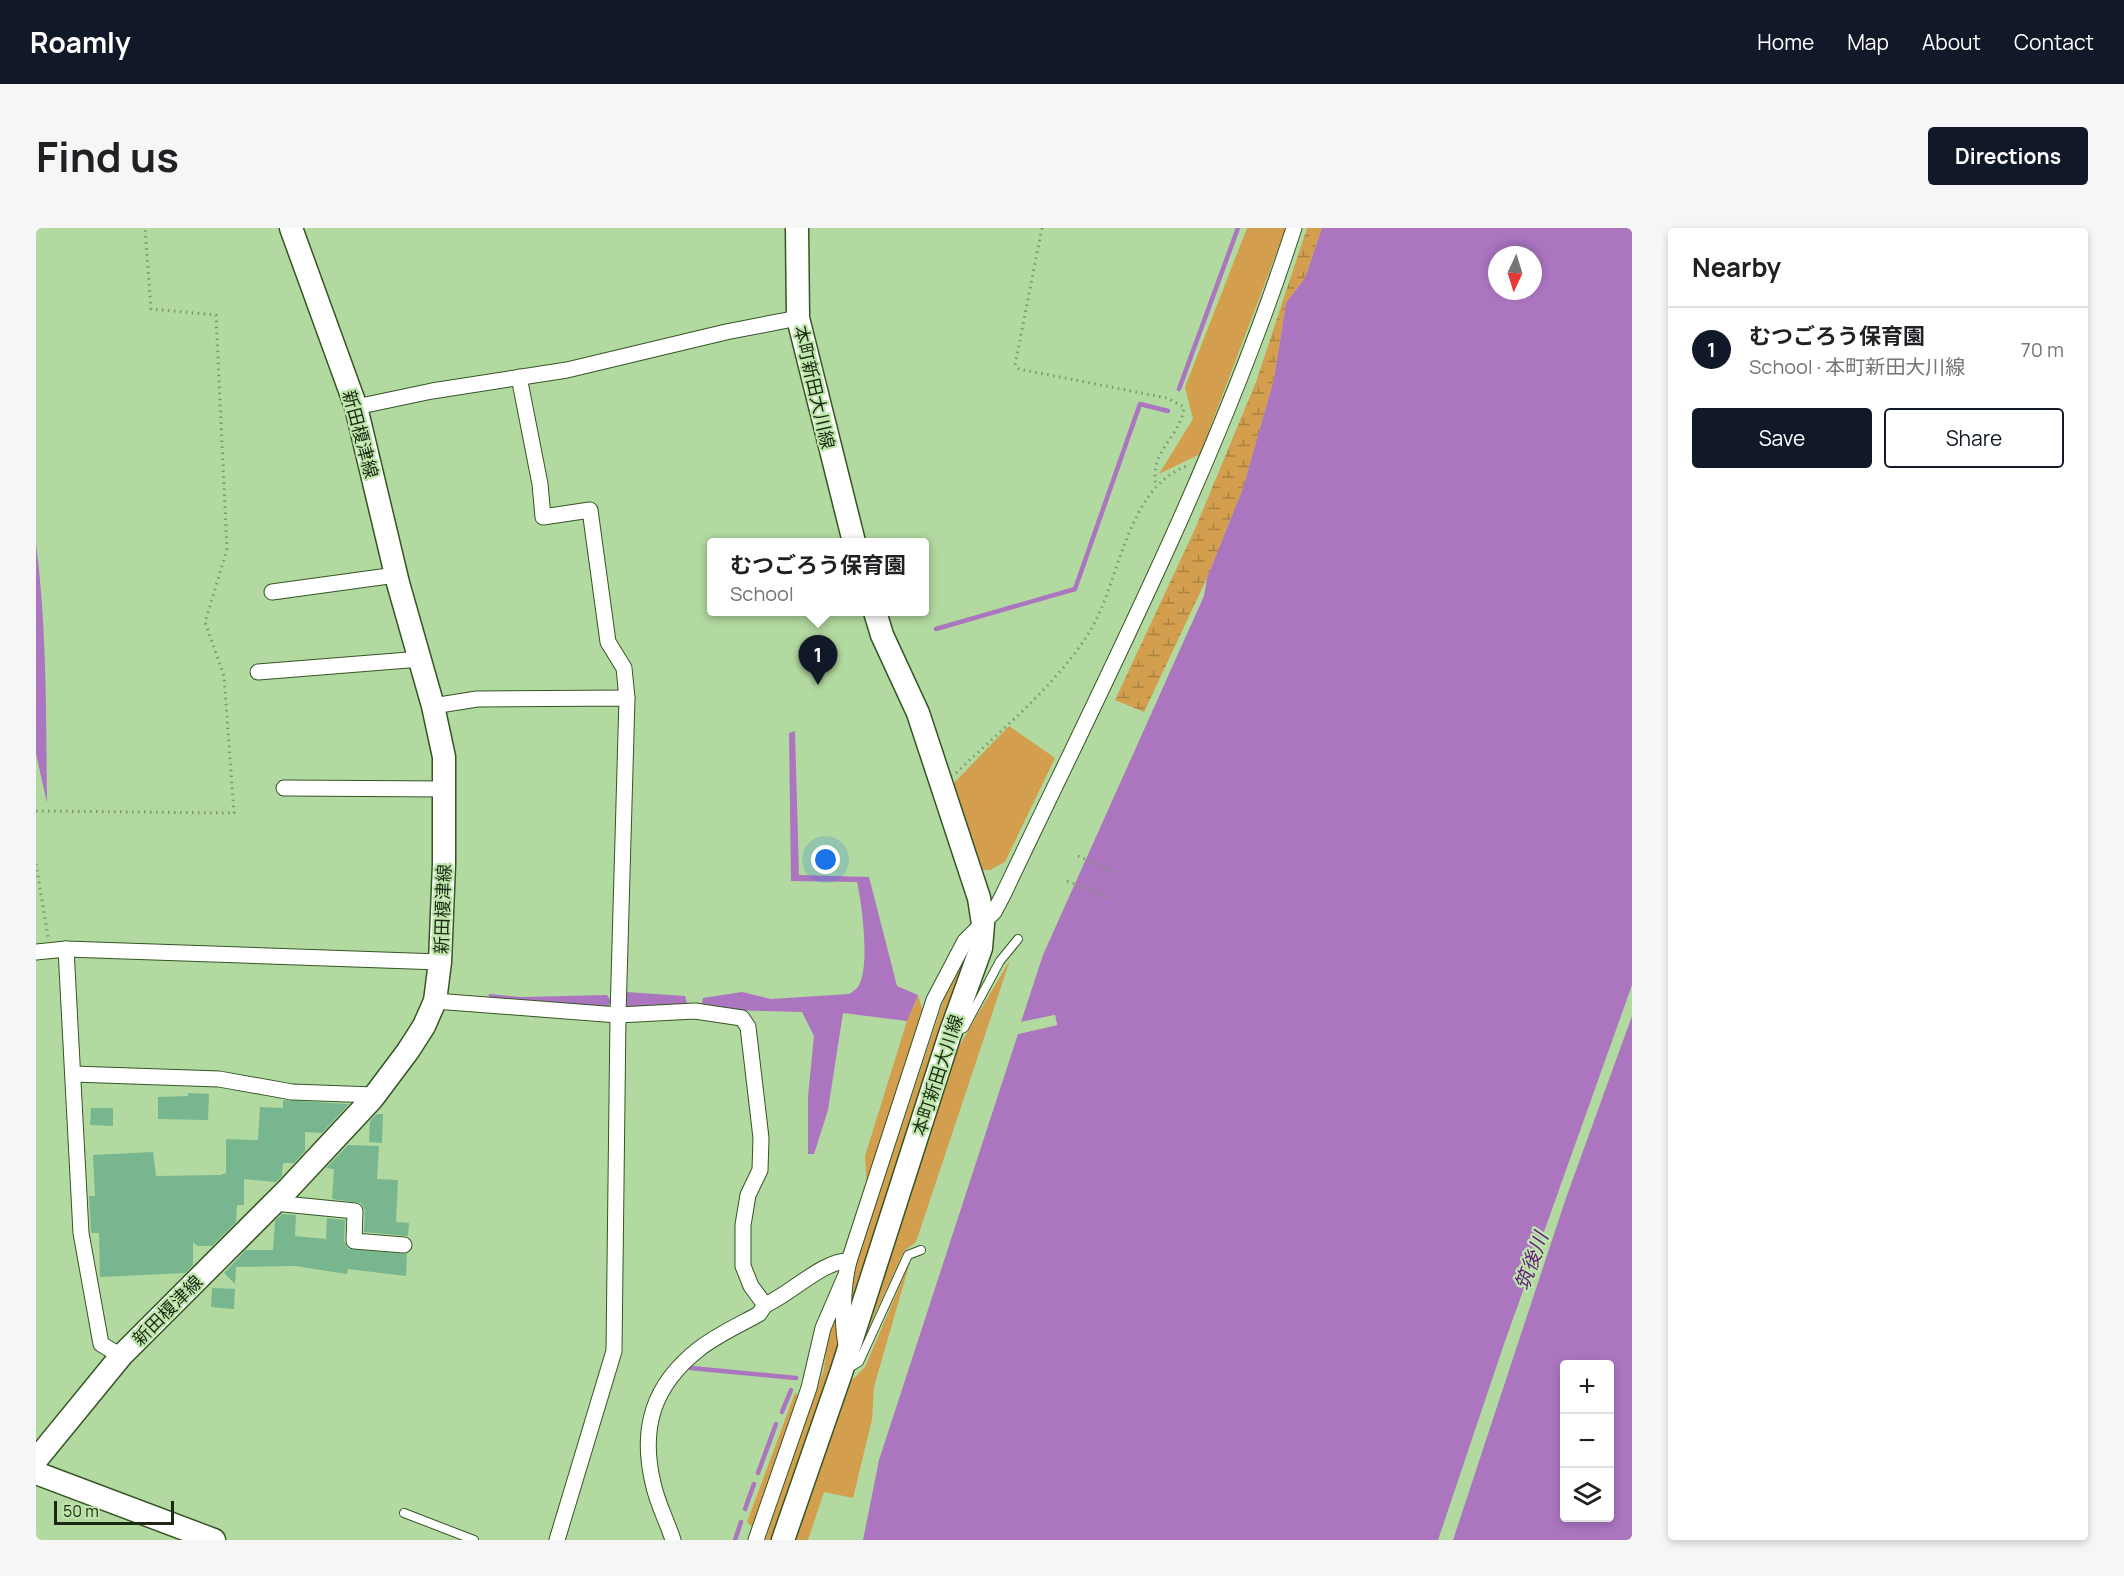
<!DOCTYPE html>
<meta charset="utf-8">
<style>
:root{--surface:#fff;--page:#f6f6f6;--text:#202124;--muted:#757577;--line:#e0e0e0;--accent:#111827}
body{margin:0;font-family:Manrope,"Noto Sans JP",sans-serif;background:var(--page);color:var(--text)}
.controls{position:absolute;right:18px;bottom:18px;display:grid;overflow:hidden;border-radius:6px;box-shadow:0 3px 9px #0003}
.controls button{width:54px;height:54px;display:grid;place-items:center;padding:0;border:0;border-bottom:2px solid var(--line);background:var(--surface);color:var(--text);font:30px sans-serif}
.compass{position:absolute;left:1452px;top:18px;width:54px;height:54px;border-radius:50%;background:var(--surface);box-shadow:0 3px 9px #0003;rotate:184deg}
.scale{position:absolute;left:18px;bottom:15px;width:120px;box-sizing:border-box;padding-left:6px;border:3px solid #1b2913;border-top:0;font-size:16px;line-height:21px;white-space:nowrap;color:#1b2913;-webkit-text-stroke:4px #bee6ad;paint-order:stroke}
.you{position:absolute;left:790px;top:632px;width:21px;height:21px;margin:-15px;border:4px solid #fff;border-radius:50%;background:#1a73e8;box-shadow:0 0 0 9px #1a73e833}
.badge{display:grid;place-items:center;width:39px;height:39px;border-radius:50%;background:var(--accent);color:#fff;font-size:20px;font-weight:700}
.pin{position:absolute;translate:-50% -50px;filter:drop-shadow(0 2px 3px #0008)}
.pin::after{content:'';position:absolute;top:32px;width:21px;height:18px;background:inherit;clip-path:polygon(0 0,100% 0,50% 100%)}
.popup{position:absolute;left:671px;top:310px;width:222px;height:78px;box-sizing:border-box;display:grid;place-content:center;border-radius:6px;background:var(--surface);filter:drop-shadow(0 2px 4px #0005);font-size:20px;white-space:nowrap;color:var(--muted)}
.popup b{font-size:22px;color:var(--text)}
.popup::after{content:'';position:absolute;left:50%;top:100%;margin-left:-12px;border:12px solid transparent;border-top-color:var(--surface)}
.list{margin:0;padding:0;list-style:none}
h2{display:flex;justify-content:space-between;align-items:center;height:78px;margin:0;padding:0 24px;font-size:26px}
h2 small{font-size:20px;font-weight:400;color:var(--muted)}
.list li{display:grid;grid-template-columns:39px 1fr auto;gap:18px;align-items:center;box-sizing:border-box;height:84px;padding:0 24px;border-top:2px solid var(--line)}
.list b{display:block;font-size:22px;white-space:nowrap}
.list p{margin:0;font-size:20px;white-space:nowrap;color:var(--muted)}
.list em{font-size:20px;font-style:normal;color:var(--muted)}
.actions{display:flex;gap:12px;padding:18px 24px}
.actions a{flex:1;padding:14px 0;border:2px solid var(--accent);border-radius:6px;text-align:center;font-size:21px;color:var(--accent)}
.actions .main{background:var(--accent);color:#fff}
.icon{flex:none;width:33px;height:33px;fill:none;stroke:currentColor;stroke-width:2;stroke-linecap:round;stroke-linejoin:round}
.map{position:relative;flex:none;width:1596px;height:1312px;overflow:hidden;border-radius:6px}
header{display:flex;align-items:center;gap:36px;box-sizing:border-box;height:84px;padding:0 30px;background:var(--accent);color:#fff}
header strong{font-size:28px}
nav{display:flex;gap:33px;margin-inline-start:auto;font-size:21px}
.intro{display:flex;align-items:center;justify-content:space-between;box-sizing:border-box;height:144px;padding:0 36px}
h1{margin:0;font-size:42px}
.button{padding:15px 27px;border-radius:6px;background:var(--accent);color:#fff;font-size:21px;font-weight:700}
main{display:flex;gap:36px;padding:0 36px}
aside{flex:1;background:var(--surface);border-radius:6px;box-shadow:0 3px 9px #0003}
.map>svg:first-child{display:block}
.green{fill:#d39f4e}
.wetland{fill:url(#wetland-marsh)}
.water{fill:#ab75c0;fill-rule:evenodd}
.pier{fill:#b2d9a0}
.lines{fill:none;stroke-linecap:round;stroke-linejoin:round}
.stream{stroke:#ab75c0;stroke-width:4.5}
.building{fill:#77b68e}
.lane-casing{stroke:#355624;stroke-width:10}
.street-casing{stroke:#355624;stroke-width:17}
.secondary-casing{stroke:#355624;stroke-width:25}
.path{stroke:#7b996d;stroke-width:3;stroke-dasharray:1.5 4.5;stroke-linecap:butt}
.lane{stroke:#fff;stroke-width:8}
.street{stroke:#fff;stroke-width:15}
.secondary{stroke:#fff;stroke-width:22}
.labels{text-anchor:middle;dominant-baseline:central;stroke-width:4.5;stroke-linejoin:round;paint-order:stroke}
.street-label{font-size:18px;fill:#1b2913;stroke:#bee6ad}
.water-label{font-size:20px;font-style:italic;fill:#611b78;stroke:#bee6ad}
</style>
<header>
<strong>Roamly</strong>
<nav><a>Home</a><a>Map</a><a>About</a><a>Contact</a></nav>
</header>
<div class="intro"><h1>Find us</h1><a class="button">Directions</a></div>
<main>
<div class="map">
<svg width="1596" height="1312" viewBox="0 0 1596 1312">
<defs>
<pattern id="wetland-marsh" width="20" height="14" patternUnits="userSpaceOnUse" patternTransform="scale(1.5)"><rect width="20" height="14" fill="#d39f4e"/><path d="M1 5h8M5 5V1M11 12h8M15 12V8" fill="none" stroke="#aa8240"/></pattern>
</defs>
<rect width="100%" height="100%" fill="#b2d9a0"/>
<g class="green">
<polygon points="1211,0 1250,0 1164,226 1123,246 1157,191 1149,159"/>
<polygon points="973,498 1019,530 969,634 954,642 944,642 914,559"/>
<polygon points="936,717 813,1096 815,1051 908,771"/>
<polygon points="974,732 880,1014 868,1023 825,1116 919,825"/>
<polygon points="882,767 888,787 831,963 829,928 871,793"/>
<polygon points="874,1034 838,1159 836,1192 817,1270 788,1264 772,1312 756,1312 807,1161 829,1139"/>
<polygon points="805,1070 800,1134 737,1312 729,1312 788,1141 792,1103"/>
<polygon points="759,1165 764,1171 717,1300 711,1294"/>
</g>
<polygon class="wetland" points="1271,0 1286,0 1269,50 1250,75 1238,151 1207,260 1171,350 1108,484 1079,472 1159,301 1220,154"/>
<g class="water">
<path d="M1286 0H1596V1312H827L843 1232 982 806 1021 797 1019 787 985 794 1007 727 1168 368 1171 350 1207 260 1238 151 1250 75 1269 50ZM1461 27H1497V63H1461ZM1528 1136H1574V1290H1528Z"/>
<path d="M0 315C11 401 10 488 11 575L0 526Z"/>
<path d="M759 503 763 647 833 649 861 758 882 767 871 793 807 785 792 882 778 926H772V868L778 808 766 784 690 782 666 776 667 770 706 764 735 771 813 766C816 764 822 760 823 757 834 737 826 676 821 654L755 653 753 505Z"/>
<polygon points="590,764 649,768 652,779 588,781"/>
<polygon points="453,766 485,769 571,767 575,773 570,783 452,778"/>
</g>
<g class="pier">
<polygon points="1596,757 1596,788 1530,970 1417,1312 1402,1312 1468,1116"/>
<polygon points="1019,787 1021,797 982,806 983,803 1018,795 1017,790 985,797 985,794"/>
</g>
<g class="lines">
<g class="stream">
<polyline points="1143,161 1202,0"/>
<polyline points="900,401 1039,361 1104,176 1132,183"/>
<polyline points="655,1140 760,1150"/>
<polyline points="746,1184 755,1162"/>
<polyline points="722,1245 740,1196"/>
<polyline points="709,1281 718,1256"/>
<polyline points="699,1312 705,1294"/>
</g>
</g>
<g class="building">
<polygon points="152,865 173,866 172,892 122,891 122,869 152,868"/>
<polygon points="247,872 313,876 286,905 269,904 269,923 258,935 247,935 246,948 240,954 208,951 208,977 201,977 200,994 176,1018 161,1018 157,1014 157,1037 149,1045 64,1049 63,1005 55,1005 54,983 53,968 59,968 57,927 117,924 120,948 184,947 190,945 190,911 222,912 224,879 247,880"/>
<polygon points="55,880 77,880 77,898 54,897"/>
<polygon points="341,886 347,886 346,915 333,914 334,893"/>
<polygon points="312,917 343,918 341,951 362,952 360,994 373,995 372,1008 328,1004 329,983 325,975 296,971 298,941 290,940"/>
<polygon points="246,986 260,987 259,1008 290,1011 291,990 309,992 308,1013 312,1021 371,1026 370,1048 312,1041 311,1046 259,1038 200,1039 199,1056 188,1045 210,1022 237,1022 239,993"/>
<polygon points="176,1060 199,1061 198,1081 175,1079"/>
</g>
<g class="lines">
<g class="lane-casing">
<g id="lane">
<polyline points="921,803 928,800 964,733 982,711"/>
<polyline points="811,1141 823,1134 872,1027 885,1022"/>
<polyline points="368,1285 438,1312"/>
</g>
</g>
<g class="street-casing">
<g id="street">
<polyline points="483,149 504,256 507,289 554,282 572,414 588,440 591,470"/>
<polyline points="320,179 396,163 531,142 690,104 762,90"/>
<polyline points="236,364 360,347"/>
<polyline points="222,444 385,431"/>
<polyline points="397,478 441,471 591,470 582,787 578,1123 521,1312"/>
<polyline points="248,560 409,561"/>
<polyline points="30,721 45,1005 65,1116 85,1128"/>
<polyline points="0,724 30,721 404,734"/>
<path d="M399 773 582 787 659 783 706 790 712 799 725 910 724 942 712 967 707 997V1038L715 1058 729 1077 723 1086C703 1097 681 1107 663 1121 617 1157 604 1200 617 1255 621 1275 631 1293 637 1312"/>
<polyline points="37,846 183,851 256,864 338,867"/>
<polyline points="238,975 319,983 318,1013 368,1017"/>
<path d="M813 1033 898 772 929 713 958 684 967 667C1071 448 1183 231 1258 0"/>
<path d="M729 1077C753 1067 789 1031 813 1033 807 1056 805 1098 811 1121"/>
<polyline points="720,1312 773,1160 787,1100 809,1049"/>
</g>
</g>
<g class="secondary-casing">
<g id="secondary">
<polyline points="761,0 762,90 818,314"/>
<polyline points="0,1232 85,1128 252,961 336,871 372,823 388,798 399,773 404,734 408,636 408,529 397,478 362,355 320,179 255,0"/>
<polyline points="0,1245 178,1312"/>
<polyline points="747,1312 805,1145 914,806 945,720 947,696 943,670 882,485 846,407 839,384"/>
</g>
</g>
<g class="path">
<path d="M1006 0 979 137 983 141 1131 170 1148 179C1144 211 1113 222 1120 258"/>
<path d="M920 545C967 500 1020 458 1054 403 1084 354 1090 260 1151 238"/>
<polyline points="0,583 198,585 188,448 169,394 191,322 180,87 115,81 109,0"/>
<polyline points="1042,628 1080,645"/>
<polyline points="0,636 12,709"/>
<polyline points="1031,653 1073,669"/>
</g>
<use href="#lane" class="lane"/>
<use href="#street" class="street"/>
<use href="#secondary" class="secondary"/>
</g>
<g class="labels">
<g class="street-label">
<text transform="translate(779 159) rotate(77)">本町新田大川線</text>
<text transform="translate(325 206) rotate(75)">新田榎津線</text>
<text transform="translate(406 681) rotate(-88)">新田榎津線</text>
<text transform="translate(901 847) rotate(-72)">本町新田大川線</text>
<text transform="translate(131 1082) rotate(-45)">新田榎津線</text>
</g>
<g class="water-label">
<text transform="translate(1495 1033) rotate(-70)">筑後川</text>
</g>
</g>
</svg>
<div class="controls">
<button>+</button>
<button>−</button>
<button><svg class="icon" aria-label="layers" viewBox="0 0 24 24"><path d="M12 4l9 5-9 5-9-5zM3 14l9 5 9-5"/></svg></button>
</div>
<svg class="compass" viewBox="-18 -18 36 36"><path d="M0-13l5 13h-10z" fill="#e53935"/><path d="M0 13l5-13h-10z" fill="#757577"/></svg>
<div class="scale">50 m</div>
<div class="you"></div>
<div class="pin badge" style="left:782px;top:457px">1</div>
<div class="popup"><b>むつごろう保育園</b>School</div>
</div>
<aside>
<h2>Nearby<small></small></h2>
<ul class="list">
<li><span class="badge">1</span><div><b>むつごろう保育園</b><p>School · 本町新田大川線</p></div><em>70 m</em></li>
</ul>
<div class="actions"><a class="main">Save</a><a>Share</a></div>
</aside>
</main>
